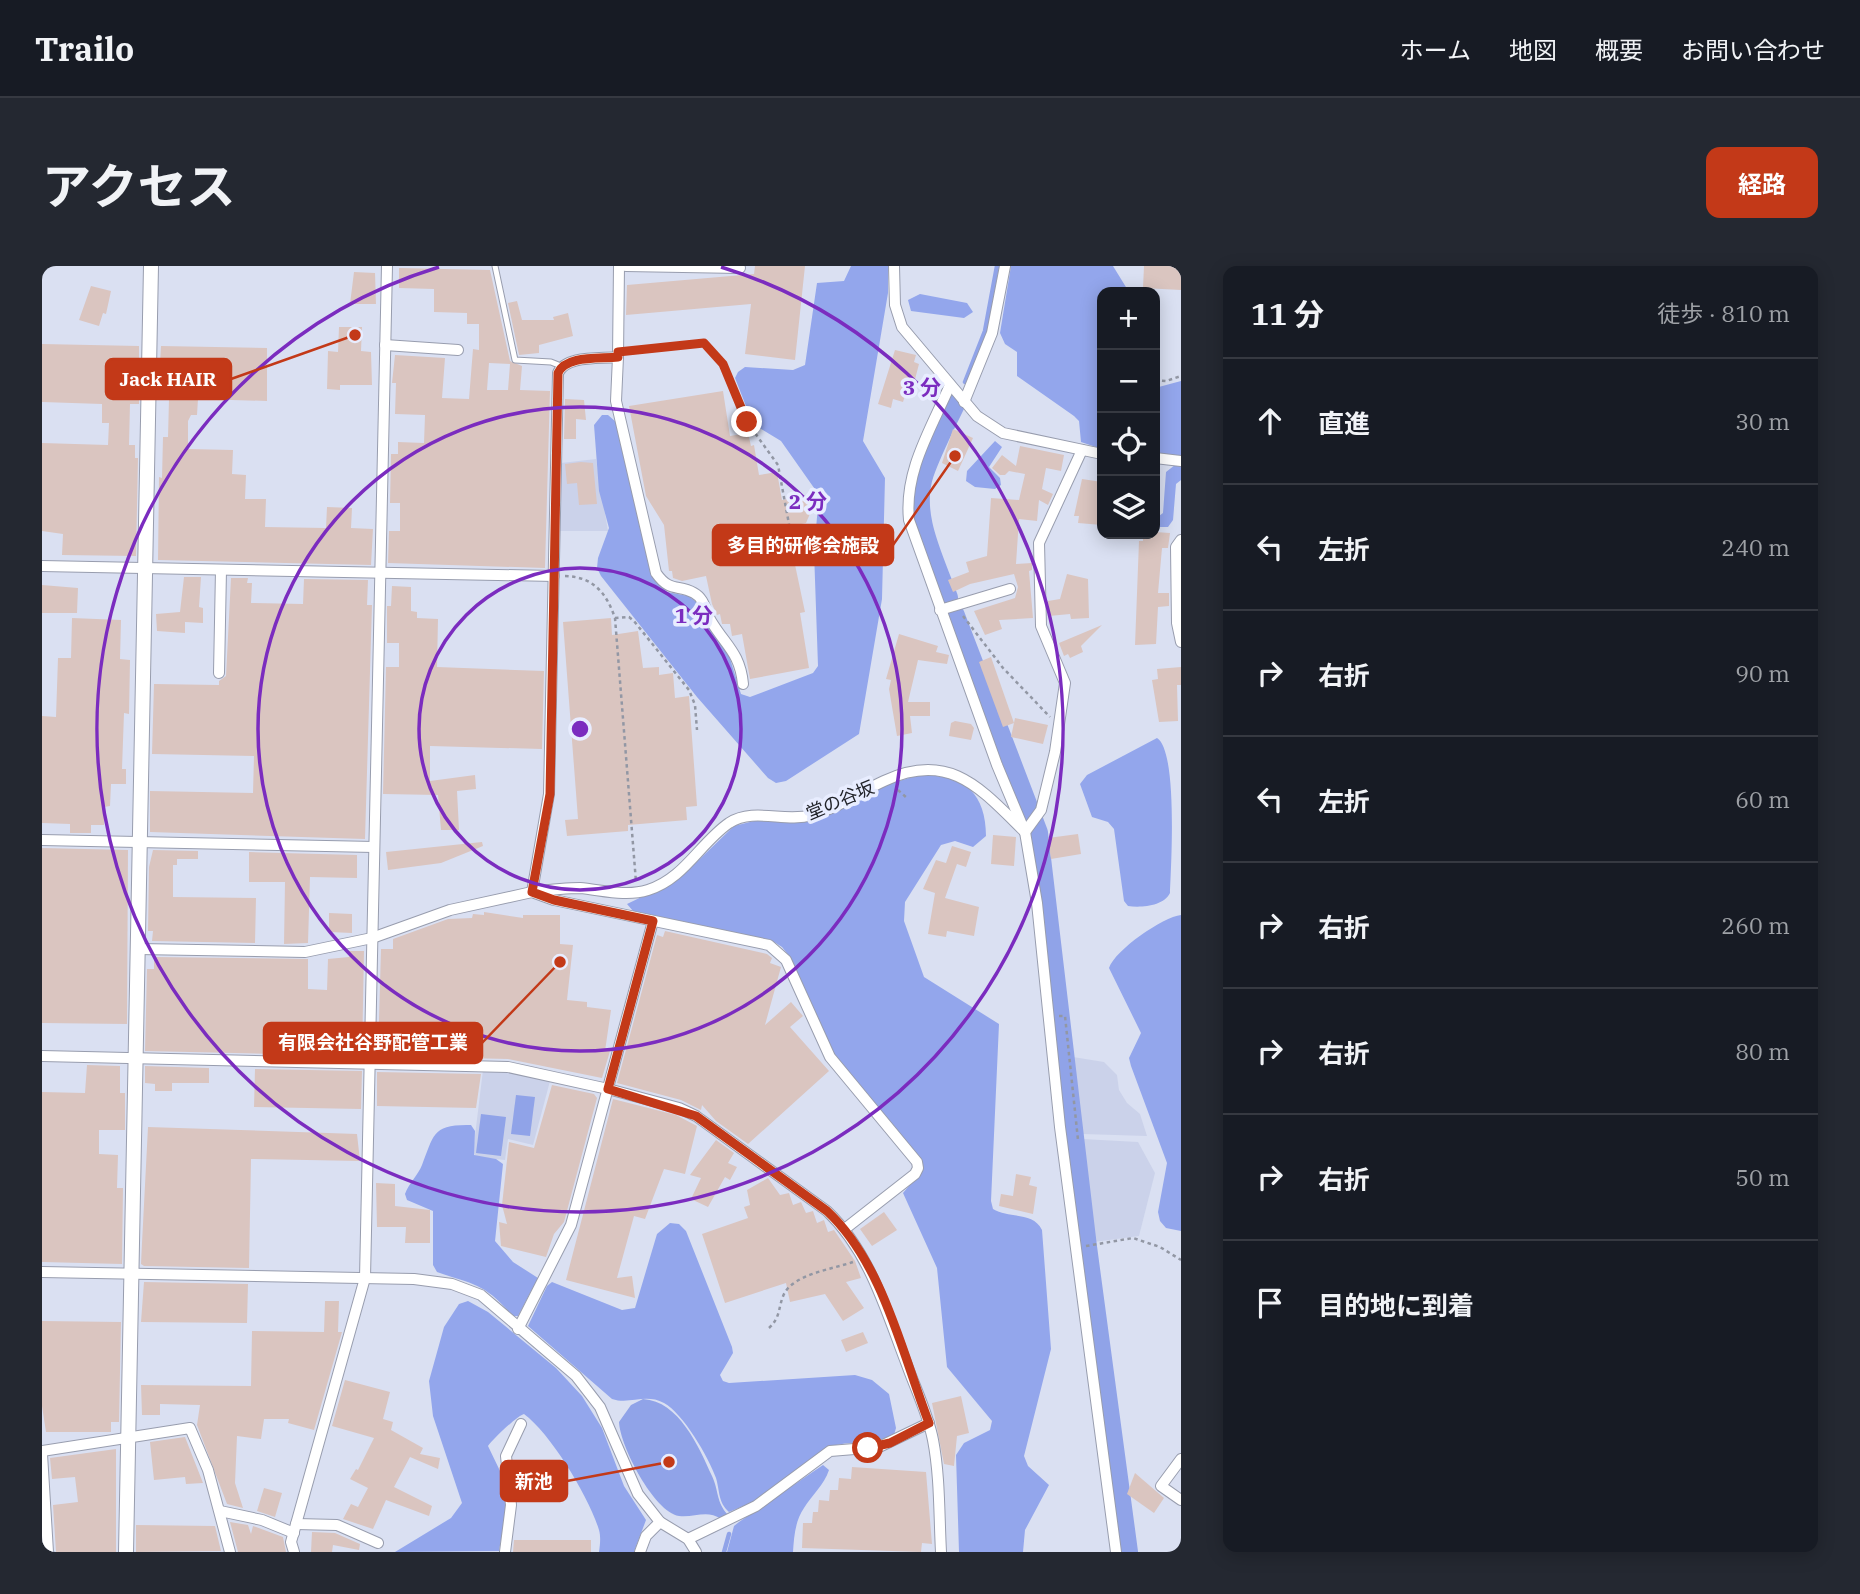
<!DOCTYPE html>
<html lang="ja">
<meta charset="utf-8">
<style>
:root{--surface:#171b24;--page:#242831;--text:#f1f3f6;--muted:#9ea1a6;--line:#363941;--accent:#c33918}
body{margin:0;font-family:"IBM Plex Serif","Noto Sans JP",serif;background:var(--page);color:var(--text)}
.controls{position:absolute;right:21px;top:21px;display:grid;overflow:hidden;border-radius:14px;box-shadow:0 4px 18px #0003}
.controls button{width:63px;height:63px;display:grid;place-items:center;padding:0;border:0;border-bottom:2px solid var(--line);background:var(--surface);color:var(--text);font:35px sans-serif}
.stop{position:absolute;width:21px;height:21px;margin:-16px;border:5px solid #c33918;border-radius:50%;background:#fff}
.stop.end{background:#c33918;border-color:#fff;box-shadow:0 2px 7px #0008}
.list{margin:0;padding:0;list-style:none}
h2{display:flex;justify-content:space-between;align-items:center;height:91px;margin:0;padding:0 28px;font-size:30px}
h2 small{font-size:23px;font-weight:400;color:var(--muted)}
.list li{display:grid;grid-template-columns:46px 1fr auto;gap:21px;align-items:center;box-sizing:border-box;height:126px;padding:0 28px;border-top:2px solid var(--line)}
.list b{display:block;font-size:26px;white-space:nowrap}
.list em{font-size:23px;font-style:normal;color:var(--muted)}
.icon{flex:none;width:38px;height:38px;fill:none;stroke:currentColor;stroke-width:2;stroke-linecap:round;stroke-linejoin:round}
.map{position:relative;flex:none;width:1139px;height:1286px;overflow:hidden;border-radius:14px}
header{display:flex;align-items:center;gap:42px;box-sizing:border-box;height:98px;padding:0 35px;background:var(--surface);border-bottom:2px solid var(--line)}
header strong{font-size:33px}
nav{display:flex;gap:38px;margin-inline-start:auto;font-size:24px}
.intro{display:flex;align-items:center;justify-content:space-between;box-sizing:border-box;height:168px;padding:0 42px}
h1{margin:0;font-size:49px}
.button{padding:18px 32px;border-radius:14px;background:var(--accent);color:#fff;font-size:24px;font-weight:700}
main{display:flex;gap:42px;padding:0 42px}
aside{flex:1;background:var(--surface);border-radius:14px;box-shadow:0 4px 18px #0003}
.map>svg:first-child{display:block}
.built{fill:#cbd2ea}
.forest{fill:#93a6ec}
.water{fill:#90a3e8}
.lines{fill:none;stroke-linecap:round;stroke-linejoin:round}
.stream{stroke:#90a3e8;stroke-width:4.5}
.river{stroke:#90a3e8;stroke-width:24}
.building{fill:#dac5c0;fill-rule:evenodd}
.service-casing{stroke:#989dae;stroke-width:7}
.minor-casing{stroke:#989dae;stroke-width:12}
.tertiary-casing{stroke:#989dae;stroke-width:16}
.path{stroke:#9297a4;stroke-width:2.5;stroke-dasharray:3.5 3.5;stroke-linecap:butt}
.service{stroke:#fff;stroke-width:5}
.minor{stroke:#fff;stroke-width:10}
.tertiary{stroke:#fff;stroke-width:14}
.route{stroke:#c33918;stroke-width:9}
.ring{fill:none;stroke:#7b2cbf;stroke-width:3.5}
.labels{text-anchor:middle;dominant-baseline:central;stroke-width:7;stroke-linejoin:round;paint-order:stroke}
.street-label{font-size:18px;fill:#212329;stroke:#e8edff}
.centre{fill:#7b2cbf;stroke:#e8edff;stroke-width:3.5}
.ring-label{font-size:21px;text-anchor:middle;font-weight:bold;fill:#7b2cbf;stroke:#e8edff;stroke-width:7;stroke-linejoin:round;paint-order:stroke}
.leader{fill:none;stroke:#c33918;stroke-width:2.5}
.callout-dot{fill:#c33918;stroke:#e8edff;stroke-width:2.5}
.callout{fill:#c33918;stroke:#c33918;stroke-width:2.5}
.callout-label{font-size:19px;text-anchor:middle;font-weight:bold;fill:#fff}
</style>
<header>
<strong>Trailo</strong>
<nav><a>ホーム</a><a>地図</a><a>概要</a><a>お問い合わせ</a></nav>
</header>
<div class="intro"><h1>アクセス</h1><a class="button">経路</a></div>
<main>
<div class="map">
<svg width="1139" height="1286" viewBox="0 0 1139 1286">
<rect width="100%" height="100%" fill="#dae0f2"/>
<g class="built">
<polygon points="554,193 566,265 518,265 519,197"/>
<polygon points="1031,791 1062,796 1075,809 1077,824 1085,837 1098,848 1105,870 1040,868"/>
<polygon points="441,804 465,805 508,815 491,879 466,873 463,894 434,891 431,886"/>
<polygon points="1040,873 1096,876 1113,907 1097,970 1052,976"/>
</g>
<g class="forest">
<polygon points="809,0 846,0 846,27 821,175 843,212 840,333 817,468 744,515 734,517 726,512 655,431 559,310 555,302 556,292 567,262 557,225 552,159 560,149 566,149 574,156 610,310 625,326 646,330 656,337 667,361 685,383 699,428 708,431 771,407 776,400 772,285 777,229 739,175 711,158 693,112 696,106 703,101 751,104 763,99 775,17 802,15"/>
<polygon points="969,0 1071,0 1087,26 1060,26 1060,183 1039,176 1037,155 1032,150 975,110 975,86 963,78 958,67"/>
<polygon points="878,28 925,37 931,46 922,52 869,45 866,34"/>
<polygon points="1139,115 1139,190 1113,187 1113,122"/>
<polygon points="953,175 960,181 947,201 958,212 959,219 953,223 933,221 924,215 925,205"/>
<polygon points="1133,199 1139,200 1139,214 1134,218 1131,254 1126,261 1113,261 1113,253 1121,247 1124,206"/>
<path d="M1115 472C1136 485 1129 600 1128 627 1122 640 1099 642 1086 640L1082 635 1072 563 1066 556 1050 551 1038 518 1045 509Z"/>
<path d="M874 510C918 506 944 524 944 570L931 581 913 575 899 579 863 636 862 655 882 711 957 758 949 935 951 943C967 953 991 945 1000 964L1009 1083 982 1190 986 1200 1007 1219 983 1264 981 1286H917L914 1189 922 1177 948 1164 950 1155 905 1101 895 1002 861 927 881 903 879 894 792 788 748 691 740 681 729 674 591 645 585 638 637 613 692 560 716 554 750 557 770 555 847 518Z"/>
<path d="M1139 649V965L1124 962 1118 955 1116 946 1125 897 1089 800 1087 792 1099 767 1067 702C1073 684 1121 651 1139 649Z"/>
<path d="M429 859 433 865 432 889 454 893 461 898 453 975 471 996 496 1012 476 1050H471C442 1017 433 1019 395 1006L391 999V945L365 934 363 928C367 917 376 909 380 899 392 869 390 858 429 859Z"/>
<path d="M628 957 637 958 644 965 690 1081 691 1087 678 1109 681 1115 687 1117 813 1109 830 1114 847 1128 854 1162 852 1169C830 1179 809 1174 786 1181L711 1236 687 1246C676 1236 678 1226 674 1212 667 1192 641 1147 622 1137 603 1127 588 1139 570 1133L486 1060 505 1020 510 1016 580 1044 593 1042 615 968Z"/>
<path d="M426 1035 446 1046 514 1102 540 1130 560 1162 582 1220 604 1254 592 1286H557C558 1279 559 1271 557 1264 547 1231 509 1168 482 1148 476 1149 450 1174 446 1180L459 1207 465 1239 457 1285 353 1286 409 1252 420 1237 391 1150 387 1115 402 1061 417 1038Z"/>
<path d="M781 1199 787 1204C782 1219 770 1229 762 1242 753 1255 752 1271 751 1286H685L692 1260 697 1256Z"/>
</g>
<g class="water">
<polygon points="474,829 493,831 488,870 469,868"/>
<polygon points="439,848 464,851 459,890 434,887"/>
<path d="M601 1133C637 1135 657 1181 670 1210 677 1225 674 1236 686 1249L679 1253C665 1243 652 1252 637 1250 612 1246 578 1180 577 1156L589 1139Z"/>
</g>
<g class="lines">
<g class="stream">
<polyline points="923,116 943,65 955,0"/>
<polyline points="682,1286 687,1268"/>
</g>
<g class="river">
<path d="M904 332C890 293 866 249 880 207 888 184 900 161 911 138"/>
<polyline points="911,350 994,567 1043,981 1084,1286"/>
</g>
</g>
<g class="building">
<polygon points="713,0 763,0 753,94 703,88 709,38 584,49 585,19 712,8"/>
<polygon points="1102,0 1139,0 1139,24 1101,22"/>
<path d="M357 2 448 4 468 95 480 100 478 124 508 125 503 302 346 297 347 265H358V237H348L349 188H356V176L382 177 383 149 353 148 354 117H350L353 89 403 92 400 132 427 133 431 83 437 84V58H425V47L392 46V23L357 22ZM447 97 468 98 466 124H445Z"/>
<polygon points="312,6 333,7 334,38 308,38"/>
<polygon points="49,20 69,25 64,48 61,47 57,60 37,54"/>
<polygon points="475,35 480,54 512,54 511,51 526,47 531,70 497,79 497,87 477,89 466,37"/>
<polygon points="297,61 320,61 319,85 329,86 330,119 298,119 298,124 285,123 286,85 296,86"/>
<polygon points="0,78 97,80 97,138 88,138 87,179 93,179 93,192 96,192 94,290 20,289 21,268 0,265 0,177 66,179 67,157 60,157 60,138 0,136"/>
<polygon points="119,80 225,82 225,135 156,133 155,149 149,149 146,155 146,183 191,184 190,208 204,209 203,233 224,233 223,261 284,262 285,241 310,242 309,262 331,263 329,299 116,294 117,211 120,212 121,171 126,171 127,133 116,133"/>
<polygon points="853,84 874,89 872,96 877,98 871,121 866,120 861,136 851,133 849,142 836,138"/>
<polygon points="681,125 688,170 706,167 709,180 712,179 717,209 735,206 740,234 767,229 770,243 764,257 745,261 763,346 758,347 767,402 708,413 700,368 690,370 688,358 680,358 678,348 675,349 670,338 664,310 640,315 631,312 630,305 627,305 622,259 604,230 587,140"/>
<polygon points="523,133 542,134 544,154 534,153 534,173 522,173"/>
<polygon points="911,163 931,172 916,205 900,197"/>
<polygon points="978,180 1022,189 1019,205 1004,202 1000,223 1011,228 1006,239 997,234 995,255 977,253 974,298 990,297 990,304 987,305 991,352 957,354 960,363 943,369 932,345 973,332 976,321 972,308 928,318 911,326 906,314 927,306 924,296 945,290 949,232 977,234 983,208 967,205 963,209 958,209 950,202 960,189 974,200"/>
<polygon points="539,196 551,197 555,238 537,239 535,217 525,218 523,198"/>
<polygon points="1040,213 1060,216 1060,259 1036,257 1037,250 1032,250"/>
<polygon points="1113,266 1128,267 1126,282 1120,282 1116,327 1127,327 1127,340 1116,341 1114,378 1093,379 1097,275 1101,275 1101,268"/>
<polygon points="1025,308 1046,313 1047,352 1029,353 1028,348 1007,350 1006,335 1018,333"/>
<polygon points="142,311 159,311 157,341 161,342 161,357 143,356 143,367 115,365 114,348 138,346"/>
<polygon points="189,312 206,312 205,317 210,317 209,337 261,338 262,313 326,314 325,339 330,339 323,573 108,566 108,525 211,527 212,490 110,488 112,418 177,419 177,415 184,410"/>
<polygon points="0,319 36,322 35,347 0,347"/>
<polygon points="350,320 369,321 369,345 375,346 375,352 396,353 395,401 502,405 500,483 388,480 388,515 433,509 434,523 415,525 417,564 399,564 396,529 341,528 344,401 357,401 357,377 345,377 345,340 349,340"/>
<polygon points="30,352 79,354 78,393 88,394 87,448 82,447 80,503 84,503 84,518 69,518 68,540 62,541 62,559 49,559 49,567 28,567 28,558 0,557 0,450 14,451 16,392 29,392"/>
<polygon points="569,352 570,369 596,365 601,402 617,401 617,409 631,407 633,432 647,430 655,540 644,541 645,554 586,559 586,565 525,570 523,554 536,553 521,356"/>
<polygon points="1060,359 1039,380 1041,386 1028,392 1026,388 1022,390 1017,377"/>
<polygon points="857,368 896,380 894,386 907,389 905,398 876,394 866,436 888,436 888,450 868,450 870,467 855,470 847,423 849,414 844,413"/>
<polygon points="949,391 972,457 961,461 937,396"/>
<polygon points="1139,401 1139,419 1135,419 1136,455 1117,456 1110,414 1116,413 1115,403"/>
<polygon points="973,452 1006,459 1001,478 969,471"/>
<polygon points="913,455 929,458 932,462 929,474 907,470 909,457"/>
<polygon points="1036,568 1039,588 1009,593 1006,572"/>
<polygon points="951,569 974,571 972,600 949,598"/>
<polygon points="440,576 441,580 399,597 346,604 344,586"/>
<polygon points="910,580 929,586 924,601 915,598 903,632 937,641 932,670 905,665 904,671 886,668 893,627 881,623 894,594 904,597"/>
<polygon points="0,582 86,584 85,758 0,757"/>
<polygon points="111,584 156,585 156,593 135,593 135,599 131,599 131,631 214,632 213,677 110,675 111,665 106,665 107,601"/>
<polygon points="207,586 315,589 315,612 268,611 266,677 242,678 243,616 207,616"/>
<polygon points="442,646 481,652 481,649 518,649 518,678 531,679 525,734 545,736 545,741 569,744 563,785 568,785 560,812 466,793 336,790 339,683 351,683 351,673 406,653 430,652 431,648 442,649"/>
<polygon points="287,647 310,648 310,667 287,666"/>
<polygon points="623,665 725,688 730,692 728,697 739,701 723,759 749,736 761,750 748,761 787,805 706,878 674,855 660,839 659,844 639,834 575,817 615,669 621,671"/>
<polygon points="307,685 322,685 320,790 103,785 105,703 112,703 112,691 266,693 266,723 285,724 286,693 307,691"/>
<polygon points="45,799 78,800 78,827 83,827 83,864 57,864 57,888 76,889 75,922 81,922 80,998 0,996 0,826 43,827"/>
<polygon points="103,800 167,802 167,817 130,817 130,825 113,825 113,818 103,817"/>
<polygon points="213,803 320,805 319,843 212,841"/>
<polygon points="335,806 439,808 434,842 335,840"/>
<polygon points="510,819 552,828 555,832 522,956 512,968 504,991 459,980 457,956 465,958 460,939 467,876 492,882"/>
<polygon points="571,833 634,849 655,860 643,908 622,903 603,953 592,950 575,1012 590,1010 593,1032 524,1014"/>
<polygon points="106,861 315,868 318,895 209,893 207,1002 102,1000 99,998 100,977"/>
<polygon points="674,874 692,887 686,897 695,901 688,914 683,911 666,941 649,933 659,912 648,909"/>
<polygon points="974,908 989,911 987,919 995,921 991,948 957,940 959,928 971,930"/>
<polygon points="726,912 738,929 747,927 751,939 759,936 764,947 771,945 775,957 782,954 786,966 792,964 813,995 819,1012 804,1016 822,1042 801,1055 783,1028 748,1036 744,1017 683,1037 660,968 706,952 702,941 708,939 705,924"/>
<polygon points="334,917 353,918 353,940 388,944 388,977 363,977 364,961 335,961"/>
<polygon points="842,946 855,964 830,980 818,963"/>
<polygon points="102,1016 206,1018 205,1057 99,1056"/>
<polygon points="283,1035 297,1035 296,1066 300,1066 272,1164 246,1157 247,1153 222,1153 219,1173 195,1170 193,1217 201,1242 185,1238 155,1159 158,1139 118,1138 118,1149 100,1149 99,1119 209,1120 210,1065 282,1066"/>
<polygon points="0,1055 79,1056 77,1156 69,1156 69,1166 4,1166 0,1140"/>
<polygon points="821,1066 826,1077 804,1086 799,1074"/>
<polygon points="303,1114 348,1126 341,1153 351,1156 349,1164 381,1182 378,1188 398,1192 396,1203 368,1191 352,1221 390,1240 387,1250 344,1234 331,1263 301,1253 309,1238 316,1241 326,1222 308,1213 314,1203 316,1204 332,1172 290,1160"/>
<polygon points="919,1130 927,1167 915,1170 912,1200 902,1198 890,1137"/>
<polygon points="143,1171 161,1217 144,1218 143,1211 112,1214 108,1176"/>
<polygon points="74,1183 74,1286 14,1286 11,1239 36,1236 33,1211 10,1213 8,1192"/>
<polygon points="810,1201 884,1206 890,1278 880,1277 879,1286 760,1282 761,1257 770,1257 771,1246 776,1246 777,1234 787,1235 788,1224 796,1224 797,1212 809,1213"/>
<polygon points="1093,1207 1122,1232 1112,1247 1085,1228"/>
<polygon points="222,1222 240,1227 233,1251 215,1245"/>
<polygon points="188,1256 206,1259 209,1268 211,1260 241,1271 244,1286 196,1286"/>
<polygon points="94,1259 173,1260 179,1285 94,1286"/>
<polygon points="270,1266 293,1267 318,1278 317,1284 291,1279 290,1286 269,1286"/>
<polygon points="472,1274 549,1274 549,1286 471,1286"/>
</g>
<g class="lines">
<g class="service-casing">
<polyline id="service" points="453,0 473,94 509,96 519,100"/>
</g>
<g class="minor-casing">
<g id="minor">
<path d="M577 0 576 91C557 93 524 89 516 107L507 528 490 626C506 624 522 622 538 622 560 624 584 631 606 624 642 613 658 577 687 557 712 541 743 557 770 549 796 542 818 526 842 515 908 484 939 523 983 566"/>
<polyline points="584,0 698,2"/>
<polyline points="852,0 853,39 860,61 935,150 961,167 1060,188"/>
<polyline points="343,79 416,84"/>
<path d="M576 91 574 135 614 307C628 327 636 318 652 327 663 333 663 345 669 355 684 380 698 387 701 418"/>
<path d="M908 119C889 163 862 205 867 254L955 499 983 566 995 637 1018 861 1074 1286"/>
<polyline points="922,136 950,67 963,0"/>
<polyline points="1113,192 1139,195"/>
<polyline points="1139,274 1134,281 1135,357 1139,376"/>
<polyline points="0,300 512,310"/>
<polyline points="898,344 968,323"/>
<polyline points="177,407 179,304"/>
<polyline points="983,566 999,544 1013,486 1023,417 999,360 997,277 1040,184"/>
<polyline points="0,574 332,581"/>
<polyline points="96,683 263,686 330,672 408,644 490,626 512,634 727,679 744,694 788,791 875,896 876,902 873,908 804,962"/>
<path d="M0 790 466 801 566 823 637 842 654 850 785 945C828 986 844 1045 865 1099 874 1124 886 1148 891 1174 898 1210 897 1249 899 1286"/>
<polyline points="0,1006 372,1013 410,1018 439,1029 534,1110 558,1141 596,1228 618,1256 646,1273 654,1286"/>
<polyline points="476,1063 529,959 611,655"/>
<polyline points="0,1185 148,1162 166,1204 188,1286"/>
<polyline points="0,1188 6,1286"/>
<polyline points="1139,1193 1119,1220 1139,1234"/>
<polyline points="178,1245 220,1254 252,1267"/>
<polyline points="254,1258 295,1259 336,1277"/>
<polyline points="646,1273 714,1240 788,1185 837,1181 887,1157"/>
<polyline points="252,1286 249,1276 323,1012 345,0"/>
<polyline points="463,1286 469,1239 464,1190 479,1158"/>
<polyline points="598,1286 604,1270 618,1256"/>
</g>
</g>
<g class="tertiary-casing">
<polyline id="tertiary" points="84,1286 109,0"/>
</g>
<g class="path">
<polyline points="586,85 657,77 667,80 677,91 705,156 736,199 749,269"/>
<polyline points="1113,114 1124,115 1139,110"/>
<path d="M523 310C551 311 564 326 573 352L594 616"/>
<polyline points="921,350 961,402 1008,451"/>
<polyline points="573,352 587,351 592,355 647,424 653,439 655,464"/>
<polyline points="856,524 866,533"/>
<polyline points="1017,750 1023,750 1036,874"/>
<polyline points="1044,980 1091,972 1118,981 1139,994"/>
<path d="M727 1062C739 1051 736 1041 742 1028 752 1008 791 1003 811 996"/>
</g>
<use href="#service" class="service"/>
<use href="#minor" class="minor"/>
<use href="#tertiary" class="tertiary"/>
</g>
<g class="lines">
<path class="route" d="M705 156 681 98 662 77 576 86V91C557 93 524 89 516 107L508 528 490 626 512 634 611 655 566 823 654 850 785 945C841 997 860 1087 887 1157L848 1177 826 1182"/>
</g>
<g class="ring">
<circle cx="538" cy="463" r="161"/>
<circle cx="538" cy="463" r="322"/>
<path d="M679 1A483 483 0 1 1 397 1"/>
</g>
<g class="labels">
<g class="street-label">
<text transform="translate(798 534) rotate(-23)">堂の谷坂</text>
</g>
</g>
<circle cx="538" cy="463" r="10" class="centre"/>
<g class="ring-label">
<text x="880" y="129">3 分</text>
<text x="766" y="243">2 分</text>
<text x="652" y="357">1 分</text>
</g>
<path class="leader" d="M313 69L189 113M913 190L851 279M518 696L440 777M627 1196L525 1215"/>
<g class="callout-dot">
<circle cx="313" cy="69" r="7"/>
<circle cx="913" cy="190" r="7"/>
<circle cx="518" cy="696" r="7"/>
<circle cx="627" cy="1196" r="7"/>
</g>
<g class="callout">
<rect x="64" y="93" width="125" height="40" rx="7"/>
<rect x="671" y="259" width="180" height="40" rx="7"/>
<rect x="222" y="757" width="218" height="40" rx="7"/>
<rect x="459" y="1195" width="66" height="40" rx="7"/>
</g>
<g class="callout-label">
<text x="126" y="120">Jack HAIR</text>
<text x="761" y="286">多目的研修会施設</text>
<text x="331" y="783">有限会社谷野配管工業</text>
<text x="492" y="1222">新池</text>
</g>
</svg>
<div class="controls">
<button>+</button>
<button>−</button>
<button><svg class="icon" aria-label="locate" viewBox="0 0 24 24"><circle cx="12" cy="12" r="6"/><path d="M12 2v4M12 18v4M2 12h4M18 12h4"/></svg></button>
<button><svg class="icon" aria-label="layers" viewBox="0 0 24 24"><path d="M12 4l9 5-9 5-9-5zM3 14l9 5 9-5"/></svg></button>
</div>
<div class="stop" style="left:826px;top:1182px"></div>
<div class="stop end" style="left:705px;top:156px"></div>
</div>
<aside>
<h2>11 分<small>徒歩 · 810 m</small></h2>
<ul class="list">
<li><svg class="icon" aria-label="ahead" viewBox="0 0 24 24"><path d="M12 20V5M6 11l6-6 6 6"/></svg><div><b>直進</b></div><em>30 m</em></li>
<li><svg class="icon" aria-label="left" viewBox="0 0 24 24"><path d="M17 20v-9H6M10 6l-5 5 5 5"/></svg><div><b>左折</b></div><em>240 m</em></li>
<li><svg class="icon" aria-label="right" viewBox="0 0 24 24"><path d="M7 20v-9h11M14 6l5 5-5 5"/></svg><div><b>右折</b></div><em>90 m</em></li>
<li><svg class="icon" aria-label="left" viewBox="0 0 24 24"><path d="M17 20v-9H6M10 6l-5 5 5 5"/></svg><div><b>左折</b></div><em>60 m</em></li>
<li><svg class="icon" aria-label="right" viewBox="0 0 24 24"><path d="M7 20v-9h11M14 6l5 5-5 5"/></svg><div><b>右折</b></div><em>260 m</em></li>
<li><svg class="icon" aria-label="right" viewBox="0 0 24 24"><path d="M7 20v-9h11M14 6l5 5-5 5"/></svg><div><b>右折</b></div><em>80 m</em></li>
<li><svg class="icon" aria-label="right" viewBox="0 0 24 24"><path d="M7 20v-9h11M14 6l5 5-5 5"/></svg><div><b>右折</b></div><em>50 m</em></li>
<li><svg class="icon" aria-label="arrive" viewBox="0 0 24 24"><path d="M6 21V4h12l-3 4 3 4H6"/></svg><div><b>目的地に到着</b></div></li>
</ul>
</aside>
</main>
